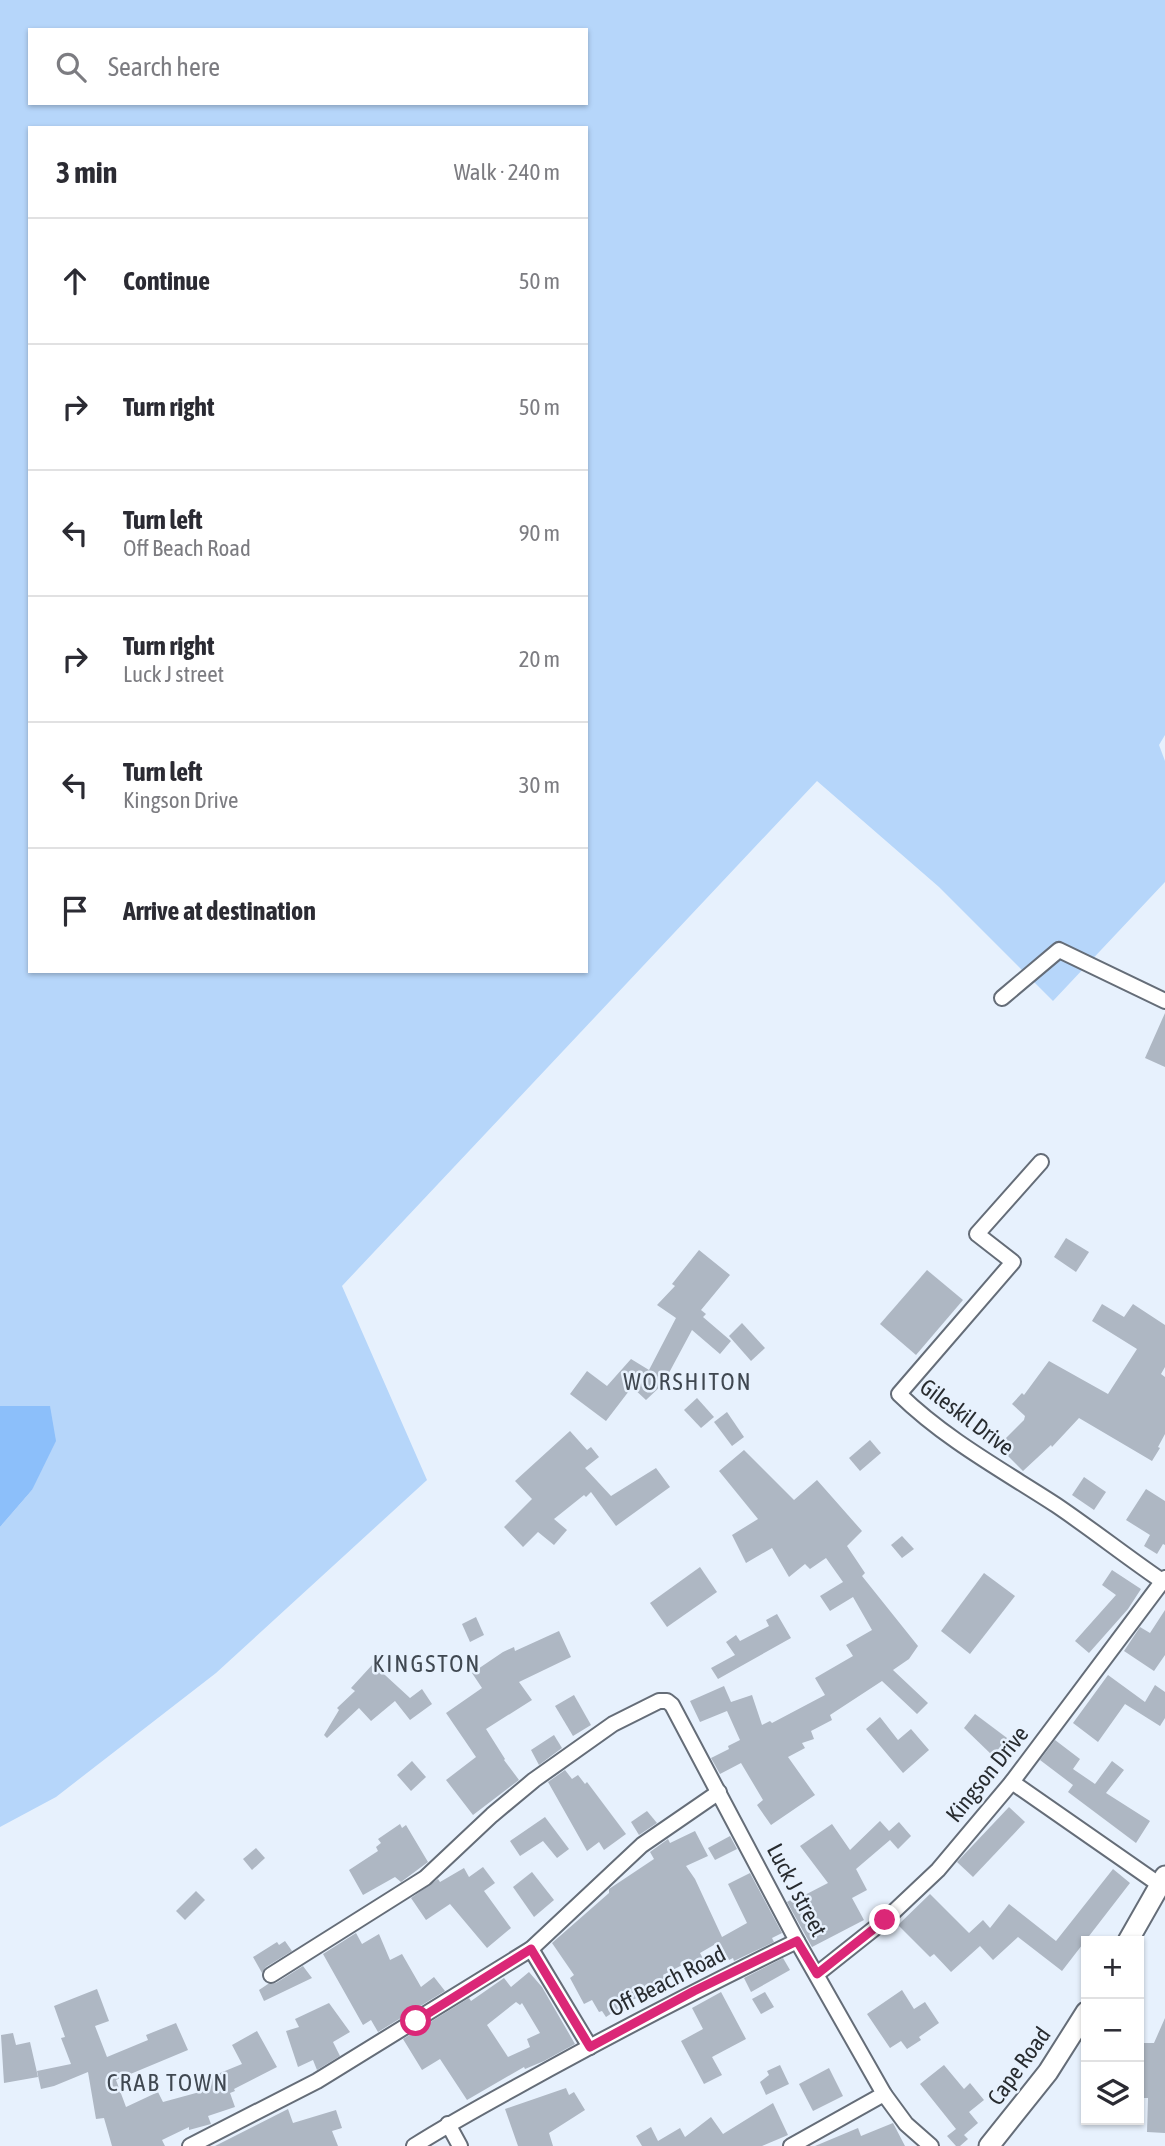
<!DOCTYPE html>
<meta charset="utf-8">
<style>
:root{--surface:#fff;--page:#f2f2f3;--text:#2b2b33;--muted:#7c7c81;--line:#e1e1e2}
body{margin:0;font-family:"Asap Condensed",sans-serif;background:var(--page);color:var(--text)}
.controls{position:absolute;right:21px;bottom:21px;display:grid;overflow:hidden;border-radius:0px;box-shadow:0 2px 5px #0004}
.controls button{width:63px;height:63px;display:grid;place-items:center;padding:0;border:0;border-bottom:2px solid var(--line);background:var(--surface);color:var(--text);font:35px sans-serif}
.stop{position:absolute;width:21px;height:21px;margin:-16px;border:5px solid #db2777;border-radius:50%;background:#fff}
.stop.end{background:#db2777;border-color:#fff;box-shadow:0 2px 7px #0008}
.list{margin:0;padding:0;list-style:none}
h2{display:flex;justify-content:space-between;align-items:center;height:91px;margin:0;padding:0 28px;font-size:30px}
h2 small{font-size:23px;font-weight:400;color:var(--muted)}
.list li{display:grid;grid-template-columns:46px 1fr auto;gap:21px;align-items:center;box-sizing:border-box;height:126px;padding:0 28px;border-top:2px solid var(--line)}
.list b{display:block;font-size:26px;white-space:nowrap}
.list p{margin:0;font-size:23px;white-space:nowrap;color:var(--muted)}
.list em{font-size:23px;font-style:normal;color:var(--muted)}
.icon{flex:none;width:38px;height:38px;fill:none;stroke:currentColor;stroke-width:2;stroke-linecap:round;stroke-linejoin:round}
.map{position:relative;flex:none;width:1165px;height:2146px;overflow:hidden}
.search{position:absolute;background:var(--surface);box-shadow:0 2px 5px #0004;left:28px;top:28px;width:560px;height:77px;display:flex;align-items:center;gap:18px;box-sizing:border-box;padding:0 24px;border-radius:0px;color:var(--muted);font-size:26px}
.panel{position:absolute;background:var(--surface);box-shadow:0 2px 5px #0004;left:28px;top:126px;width:560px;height:847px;border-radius:0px}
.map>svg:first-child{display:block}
.green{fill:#b6d6fa;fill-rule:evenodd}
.water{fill:#8cbffa}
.building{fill:#aeb7c3;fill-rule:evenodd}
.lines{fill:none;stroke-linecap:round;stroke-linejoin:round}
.street-casing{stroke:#656d78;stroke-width:18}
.secondary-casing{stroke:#656d78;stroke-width:23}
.street{stroke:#fff;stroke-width:14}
.secondary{stroke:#fff;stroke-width:19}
.route{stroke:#db2777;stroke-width:9}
.labels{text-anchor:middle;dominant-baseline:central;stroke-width:5;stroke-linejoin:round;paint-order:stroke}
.street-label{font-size:23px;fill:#282c30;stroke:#e7f1fd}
.neighbourhood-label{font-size:24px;letter-spacing:2px;fill:#404851;stroke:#e7f1fd}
</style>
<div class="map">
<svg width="1165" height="2146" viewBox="0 0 1165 2146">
<rect width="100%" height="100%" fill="#e7f1fd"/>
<path class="green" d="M0 0H1165V735L1159 745 1165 761V882L1053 1001 939 887 817 781 342 1286 427 1480 216 1673 56 1797 0 1827V1527L32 1490 50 1406H0ZM30 30H586V103H30ZM30 128H586V971H30Z"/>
<polygon class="water" points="0,1406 50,1406 56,1441 32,1490 0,1527"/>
<g class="building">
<polygon points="1165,1013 1165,1067 1145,1058"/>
<polygon points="1066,1238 1089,1252 1076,1272 1054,1257"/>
<polygon points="699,1250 730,1275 701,1310 706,1314 703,1317 731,1341 720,1354 692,1330 663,1384 646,1400 632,1387 606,1421 570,1394 587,1371 607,1386 631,1359 649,1370 676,1318 657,1305 675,1286 672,1284"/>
<polygon points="927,1270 963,1300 916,1355 880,1324"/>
<polygon points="1102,1304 1124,1317 1133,1304 1165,1325 1165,1367 1161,1374 1165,1377 1165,1434 1158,1447 1160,1448 1152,1461 1079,1418 1052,1447 1051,1445 1023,1471 998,1446 1024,1420 1025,1416 1012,1404 1022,1393 1024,1395 1049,1361 1108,1394 1137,1349 1092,1321"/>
<polygon points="742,1323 765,1348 751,1361 729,1336"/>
<polygon points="697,1398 714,1417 701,1428 684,1410"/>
<polygon points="727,1412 744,1437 732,1446 714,1422"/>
<polygon points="570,1431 587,1450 591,1447 599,1457 585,1468 611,1496 656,1468 670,1487 616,1526 591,1492 586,1497 584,1495 554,1519 567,1530 554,1545 538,1532 523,1547 504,1527 532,1499 515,1481"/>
<polygon points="870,1440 881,1453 860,1471 849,1458"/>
<polygon points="744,1450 794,1500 817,1480 862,1531 847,1546 865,1573 862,1576 918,1646 909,1659 893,1670 928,1703 917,1714 882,1681 830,1715 832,1720 811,1731 814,1739 802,1743 805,1748 788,1757 815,1795 771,1825 757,1805 763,1800 741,1763 720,1774 711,1758 729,1749 728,1746 740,1740 727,1711 700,1722 690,1701 724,1686 731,1702 752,1695 762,1725 770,1721 772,1723 825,1695 815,1678 853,1656 846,1645 872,1630 853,1597 830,1611 820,1596 843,1582 826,1558 810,1569 805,1564 789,1577 772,1548 746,1563 732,1535 758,1519 719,1471"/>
<polygon points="1084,1477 1106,1492 1094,1510 1072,1495"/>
<polygon points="1146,1489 1165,1501 1165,1545 1163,1544 1157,1554 1144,1546 1150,1535 1126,1520"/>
<polygon points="902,1536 914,1549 902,1558 891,1545"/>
<polygon points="700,1567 717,1592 667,1627 650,1603"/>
<polygon points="1112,1570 1141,1589 1128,1609 1089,1653 1075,1641 1116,1595 1102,1585"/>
<polygon points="984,1573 1015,1596 970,1654 941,1631"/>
<polygon points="1165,1610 1165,1655 1154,1671 1124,1651 1140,1627 1150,1633"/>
<polygon points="777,1614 791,1638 718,1679 711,1668 735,1655 726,1642 736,1635 740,1641 769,1626 766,1620"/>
<polygon points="476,1617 484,1635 470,1642 462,1624"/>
<polygon points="559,1631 571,1657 519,1682 532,1700 486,1729 505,1759 504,1760 519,1780 473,1815 446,1780 476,1757 446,1713 482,1688 472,1673 503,1652 514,1647 515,1651"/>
<polygon points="373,1664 410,1698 422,1689 432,1704 410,1720 395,1701 371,1721 359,1708 327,1738 324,1735 339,1710 337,1708 355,1691 351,1688"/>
<polygon points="1108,1675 1145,1702 1155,1685 1165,1692 1165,1718 1160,1726 1125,1704 1098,1742 1073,1723"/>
<polygon points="574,1695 591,1725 573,1736 555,1706"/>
<polygon points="975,1714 1007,1738 993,1756 964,1728"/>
<polygon points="880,1717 898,1740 911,1729 929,1750 903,1773 866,1729"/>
<polygon points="554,1735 562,1748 539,1765 531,1750"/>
<polygon points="1055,1740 1080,1759 1073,1769 1095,1784 1112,1761 1124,1770 1106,1793 1150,1821 1136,1843 1068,1792 1073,1785 1040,1760"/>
<polygon points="412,1761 426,1777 411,1791 397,1775"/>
<polygon points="565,1770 572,1779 578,1775 585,1784 587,1782 626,1834 604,1850 599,1842 587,1851 548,1782"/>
<polygon points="1009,1807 1025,1822 973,1877 957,1862"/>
<polygon points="647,1811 657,1823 639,1835 631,1822"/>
<polygon points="545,1817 569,1849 557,1858 543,1841 520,1856 510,1841"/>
<polygon points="880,1821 889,1831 899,1822 911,1836 898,1849 890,1840 856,1869 867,1890 852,1898 864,1920 812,1947 787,1902 796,1897 797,1899 828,1883 800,1846 832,1824 850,1850"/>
<polygon points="400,1824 402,1828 406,1825 428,1862 401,1882 395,1877 363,1895 349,1870 378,1851 376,1847 381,1843 378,1839"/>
<polygon points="695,1831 708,1856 686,1866 695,1879 722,1937 747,1923 728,1884 750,1873 782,1933 772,1938 774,1942 734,1961 733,1958 729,1960 719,1942 700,1953 709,1970 697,1975 690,1961 663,1975 667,1982 627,2003 606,2017 602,2011 599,2012 592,2000 584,2004 570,1978 574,1975 552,1943 609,1893 609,1889 654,1859 650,1852 668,1839 670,1843"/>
<polygon points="730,1836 737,1849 715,1860 708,1848"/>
<polygon points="256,1848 265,1858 252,1870 243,1859"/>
<polygon points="483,1867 495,1883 484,1891 511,1928 487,1948 450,1904 426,1920 411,1898 438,1879 440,1882 464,1868 469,1877"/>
<polygon points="1113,1869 1130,1883 1062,1971 1018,1937 993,1960 980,1946 951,1972 934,1954 930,1957 898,1925 930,1894 969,1933 983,1920 990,1928 1009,1904 1056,1941"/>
<polygon points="532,1872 554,1900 534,1917 513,1887"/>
<polygon points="196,1891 205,1900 185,1920 176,1911"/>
<polygon points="356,1933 362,1944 379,1934 390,1960 402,1954 421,1987 434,1977 445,1991 378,2032 371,2020 363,2025 323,1954"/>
<polygon points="285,1941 292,1951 266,1967 262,1973 253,1957 277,1942 279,1945"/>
<polygon points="783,1958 790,1970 751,1992 744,1978"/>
<polygon points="303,1966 312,1978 264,2001 259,1990 268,1984 276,1983"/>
<path d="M529 1972 542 1987 575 2044 544 2061 525 2069 524 2067 467 2100 440 2059 422 2070 403 2039 469 1998 471 2001 504 1978 511 1987ZM516 2002 520 2005 522 2003 540 2033 527 2039 530 2047 508 2057 487 2025Z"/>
<polygon points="97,1989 109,2021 95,2026 107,2057 148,2040 146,2035 176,2023 188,2050 116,2080 126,2107 158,2092 163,2102 207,2090 203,2080 242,2064 232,2045 257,2031 277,2067 234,2089 235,2091 230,2093 235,2107 208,2116 211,2124 189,2130 189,2127 162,2140 165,2146 112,2146 104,2118 96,2119 88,2072 54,2086 41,2089 37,2071 71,2064 61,2038 65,2037 54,2006"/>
<polygon points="902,1990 914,2009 925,2002 939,2023 919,2037 921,2040 907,2049 901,2041 890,2048 867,2014"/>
<polygon points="721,1992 746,2039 712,2057 722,2075 704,2084 681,2041 703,2029 692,2008"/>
<polygon points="765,1992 774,2007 761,2014 752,1999"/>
<polygon points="329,2003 350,2032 333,2042 340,2056 317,2070 313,2060 298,2067 286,2031 299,2027 295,2019"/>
<polygon points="1165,2018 1165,2133 1147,2132 1148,2098 1139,2098 1139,2043 1154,2043"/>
<polygon points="13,2033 16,2045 30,2042 38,2077 4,2083 1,2035"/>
<polygon points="780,2065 789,2084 766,2095 760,2082 769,2075 767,2071"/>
<polygon points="944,2065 964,2089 970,2083 984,2100 969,2112 978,2123 964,2135 968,2139 960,2146 956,2146 947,2136 956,2129 920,2084"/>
<polygon points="829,2068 843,2096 813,2111 799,2084"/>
<polygon points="566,2088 569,2095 574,2092 585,2110 549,2133 553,2146 518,2146 505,2109"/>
<polygon points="773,2103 788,2135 762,2146 642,2146 636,2136 651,2127 658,2141 680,2128 685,2137 711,2117 723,2134"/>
<polygon points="288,2109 293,2123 336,2110 342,2128 332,2131 338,2146 215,2146"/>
<polygon points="893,2123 905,2146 815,2146 858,2128 861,2136"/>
</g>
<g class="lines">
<g class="street-casing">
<g id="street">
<polyline points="1002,998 1059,950 1165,1001"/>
<path d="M1041 1162 977 1234 1013 1262 899 1394C945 1439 1002 1470 1056 1505 1093 1530 1128 1558 1165 1583"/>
<polyline points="1012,1782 1160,1885"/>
<polyline points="531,1949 590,2047"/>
<polyline points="817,1974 885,1920 938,1870 1012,1782 1165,1578"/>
<polyline points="271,1975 425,1878 492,1815 534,1780 613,1724 659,1701 667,1701 672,1705 797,1941 884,2094 906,2124 931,2146"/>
<polyline points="448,2124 460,2146"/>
<polyline points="190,2146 317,2081 531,1949 642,1845 719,1792"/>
<path d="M414 2146C458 2118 504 2094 549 2069 631 2024 713 1982 797 1941"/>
<polyline points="791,2146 884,2094"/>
</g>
</g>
<g class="secondary-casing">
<g id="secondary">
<polyline points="1128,1941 1165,1876"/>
<polyline points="989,2146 1048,2072 1086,2012"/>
</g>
</g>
<use href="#street" class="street"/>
<use href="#secondary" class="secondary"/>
</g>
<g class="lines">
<polyline class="route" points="416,2021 531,1949 590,2047 694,1991 797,1941 817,1974 885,1920"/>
</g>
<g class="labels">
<g class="street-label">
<text transform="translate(967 1417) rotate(37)">Gileskil Drive</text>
<text transform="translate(987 1774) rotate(-51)">Kingson Drive</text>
<text transform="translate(797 1890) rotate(62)">Luck J street</text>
<text transform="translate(667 1981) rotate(-27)">Off Beach Road</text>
<text transform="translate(1019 2066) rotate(-54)">Cape Road</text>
</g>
<g class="neighbourhood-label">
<text x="688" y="1381">WORSHITON</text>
<text x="427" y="1663">KINGSTON</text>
<text x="168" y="2082">CRAB TOWN</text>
</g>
</g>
</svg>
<div class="controls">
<button>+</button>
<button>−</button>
<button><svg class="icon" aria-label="layers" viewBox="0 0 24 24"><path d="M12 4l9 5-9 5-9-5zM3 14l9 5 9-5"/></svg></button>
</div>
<div class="stop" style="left:416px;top:2021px"></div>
<div class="stop end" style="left:885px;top:1920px"></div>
<div class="search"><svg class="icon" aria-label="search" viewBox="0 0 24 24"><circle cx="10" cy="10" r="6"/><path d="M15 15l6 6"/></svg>Search here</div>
<section class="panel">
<h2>3 min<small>Walk · 240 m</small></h2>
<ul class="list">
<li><svg class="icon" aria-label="ahead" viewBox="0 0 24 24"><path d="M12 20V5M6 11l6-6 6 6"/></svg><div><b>Continue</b></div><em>50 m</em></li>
<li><svg class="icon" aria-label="right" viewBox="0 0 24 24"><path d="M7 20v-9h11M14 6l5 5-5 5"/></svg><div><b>Turn right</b></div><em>50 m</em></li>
<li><svg class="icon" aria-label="left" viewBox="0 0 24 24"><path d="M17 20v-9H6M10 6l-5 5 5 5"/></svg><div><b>Turn left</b><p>Off Beach Road</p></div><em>90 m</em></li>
<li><svg class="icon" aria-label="right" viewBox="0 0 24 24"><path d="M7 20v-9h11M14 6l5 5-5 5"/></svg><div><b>Turn right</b><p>Luck J street</p></div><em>20 m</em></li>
<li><svg class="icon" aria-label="left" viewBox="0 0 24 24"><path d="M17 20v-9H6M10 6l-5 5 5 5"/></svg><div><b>Turn left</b><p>Kingson Drive</p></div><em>30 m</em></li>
<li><svg class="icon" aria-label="arrive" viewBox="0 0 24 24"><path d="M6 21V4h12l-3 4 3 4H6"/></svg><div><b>Arrive at destination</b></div></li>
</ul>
</section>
</div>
